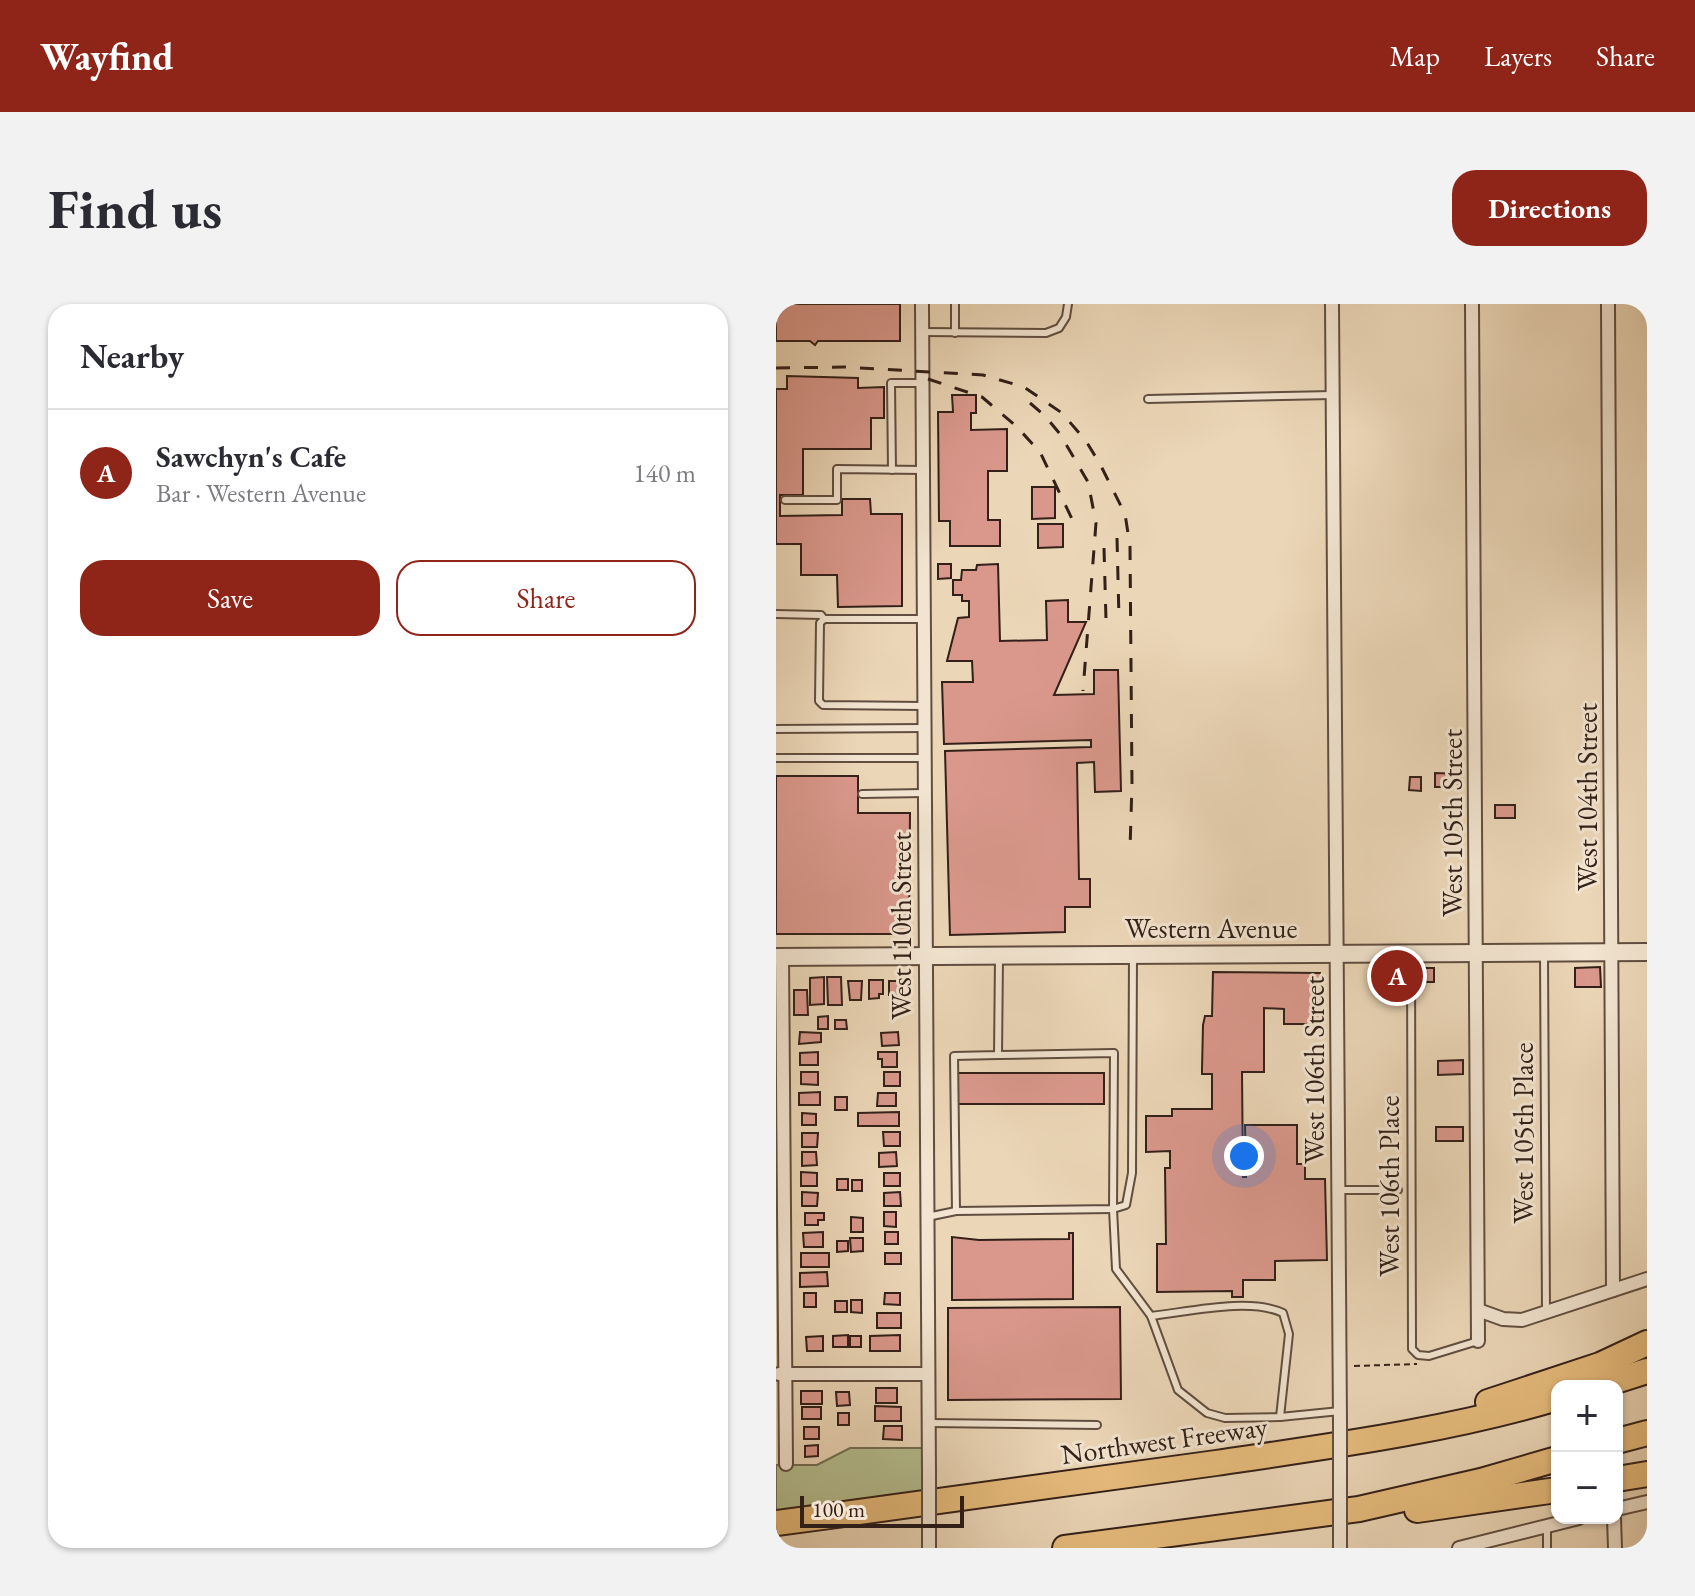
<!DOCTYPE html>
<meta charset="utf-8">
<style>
:root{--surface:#fff;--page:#f2f2f3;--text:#2b2b33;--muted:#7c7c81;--line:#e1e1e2;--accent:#8f2418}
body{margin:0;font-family:"EB Garamond",serif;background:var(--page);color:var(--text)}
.controls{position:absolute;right:24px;bottom:24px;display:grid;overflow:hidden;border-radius:16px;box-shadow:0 2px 6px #0004}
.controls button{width:72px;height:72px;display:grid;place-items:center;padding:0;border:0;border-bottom:2px solid var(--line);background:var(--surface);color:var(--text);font:40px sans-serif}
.scale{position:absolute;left:24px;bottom:20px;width:164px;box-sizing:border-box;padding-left:8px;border:4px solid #332018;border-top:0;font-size:22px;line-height:28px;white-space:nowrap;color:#332018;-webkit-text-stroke:6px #f2e4d0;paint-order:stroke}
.you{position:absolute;left:468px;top:852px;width:28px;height:28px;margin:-20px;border:6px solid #fff;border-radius:50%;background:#1a73e8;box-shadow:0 0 0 12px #1a73e833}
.badge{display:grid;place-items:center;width:52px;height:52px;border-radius:50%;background:var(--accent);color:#fff;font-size:26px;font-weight:700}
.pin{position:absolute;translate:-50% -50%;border:4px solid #fff;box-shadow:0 2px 8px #0006}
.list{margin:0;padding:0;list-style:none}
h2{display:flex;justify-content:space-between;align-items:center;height:104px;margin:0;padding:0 32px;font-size:34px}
h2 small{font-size:26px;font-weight:400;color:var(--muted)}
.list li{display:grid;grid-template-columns:52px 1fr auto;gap:24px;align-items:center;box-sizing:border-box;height:128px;padding:0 32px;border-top:2px solid var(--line)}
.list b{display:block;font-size:30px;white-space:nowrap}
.list p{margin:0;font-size:26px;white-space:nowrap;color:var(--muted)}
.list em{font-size:26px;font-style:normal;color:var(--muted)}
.actions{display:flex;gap:16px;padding:24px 32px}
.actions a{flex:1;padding:18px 0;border:2px solid var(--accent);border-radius:24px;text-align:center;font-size:28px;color:var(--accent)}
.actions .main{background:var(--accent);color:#fff}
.map{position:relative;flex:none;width:871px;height:1244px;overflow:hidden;border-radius:24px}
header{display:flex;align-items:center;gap:48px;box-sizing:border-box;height:112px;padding:0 40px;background:var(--accent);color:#fff}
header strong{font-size:38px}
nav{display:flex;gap:44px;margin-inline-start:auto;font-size:28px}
.intro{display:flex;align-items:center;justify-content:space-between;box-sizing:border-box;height:192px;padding:0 48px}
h1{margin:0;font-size:56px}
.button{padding:20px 36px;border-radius:24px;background:var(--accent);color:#fff;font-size:28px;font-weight:700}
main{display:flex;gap:48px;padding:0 48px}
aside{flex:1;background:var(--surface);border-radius:24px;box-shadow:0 2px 6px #0004}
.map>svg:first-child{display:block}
.green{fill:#b5be90;stroke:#746f54;stroke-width:2}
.building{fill:#da988c;stroke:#332018;stroke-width:2}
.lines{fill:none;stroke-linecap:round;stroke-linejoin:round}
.service-casing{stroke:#614e40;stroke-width:10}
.minor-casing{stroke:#614e40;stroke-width:16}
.tertiary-casing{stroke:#614e40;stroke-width:20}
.motorway-casing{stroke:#332018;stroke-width:28}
.path{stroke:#332018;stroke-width:2;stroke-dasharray:6 4;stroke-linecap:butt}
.service{stroke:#f2e4d0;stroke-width:6}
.minor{stroke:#f2e4d0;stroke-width:12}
.tertiary{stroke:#f2e4d0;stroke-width:16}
.motorway{stroke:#e6bb7c;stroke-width:24}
.rail{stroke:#332018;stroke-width:3;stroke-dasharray:14 14;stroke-linecap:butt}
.minor-bridge-casing{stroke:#614e40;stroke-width:16;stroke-linecap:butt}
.minor-bridge{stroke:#f2e4d0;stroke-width:12}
.labels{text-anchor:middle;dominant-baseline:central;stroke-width:6;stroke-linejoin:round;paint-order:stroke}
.street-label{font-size:28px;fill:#332018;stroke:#f2e4d0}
</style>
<header>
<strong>Wayfind</strong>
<nav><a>Map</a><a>Layers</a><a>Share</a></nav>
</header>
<div class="intro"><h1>Find us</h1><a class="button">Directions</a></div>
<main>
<aside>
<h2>Nearby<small></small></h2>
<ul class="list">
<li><span class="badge">A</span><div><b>Sawchyn's Cafe</b><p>Bar · Western Avenue</p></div><em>140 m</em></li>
</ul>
<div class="actions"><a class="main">Save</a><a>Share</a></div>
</aside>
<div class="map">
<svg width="871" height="1244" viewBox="0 0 871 1244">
<rect width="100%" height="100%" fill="#ebd6b7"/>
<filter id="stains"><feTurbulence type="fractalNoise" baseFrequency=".0025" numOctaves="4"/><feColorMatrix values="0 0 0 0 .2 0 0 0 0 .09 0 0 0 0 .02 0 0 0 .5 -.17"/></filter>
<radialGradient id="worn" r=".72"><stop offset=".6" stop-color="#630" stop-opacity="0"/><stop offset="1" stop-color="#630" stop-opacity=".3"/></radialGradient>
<polygon class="green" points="74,1144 152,1144 153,1201 0,1209 0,1161 41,1161"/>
<g class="building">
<polygon points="0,0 124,0 124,37 42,37 39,41 34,37 0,37"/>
<polygon points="11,72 82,74 82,84 108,83 108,114 95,114 95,145 27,145 27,191 4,191 4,212 66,211 66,195 94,195 95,210 126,210 126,302 62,303 61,271 25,271 25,240 0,240 0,85 11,85"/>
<polygon points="176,91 200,91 200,109 195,109 195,126 231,125 231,167 212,167 212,216 224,216 224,242 174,242 174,217 163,217 162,108 177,108"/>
<polygon points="256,183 279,183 279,214 256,215"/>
<polygon points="262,220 287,220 287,243 262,244"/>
<polygon points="162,260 175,260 175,274 162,275"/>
<polygon points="222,260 224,337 271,336 270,297 292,296 292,318 310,318 278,391 318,390 318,366 342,366 345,487 319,488 318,458 301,459 303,575 314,575 314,603 289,603 289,628 174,631 169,447 315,443 315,436 168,440 166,378 197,378 196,357 171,357 182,314 193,313 193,297 186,297 186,291 177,291 177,276 185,276 186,266 200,266 201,261"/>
<polygon points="659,469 685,470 685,483 659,483"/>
<polygon points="0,472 82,472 82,509 134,509 133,630 0,630"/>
<polygon points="634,473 645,473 645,487 633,486"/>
<rect x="719" y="501" width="20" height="13"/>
<polygon points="824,663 825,683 799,683 799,664"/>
<polygon points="614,664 629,664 628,687 606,687 606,680 614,680"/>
<rect x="646" y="664" width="12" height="14"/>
<polygon points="437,668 544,669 544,720 508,720 508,705 488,704 488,768 466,768 467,873 470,873 469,821 521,821 521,860 529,860 529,875 549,875 551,956 499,957 499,976 467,976 467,993 456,993 456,987 381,988 381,940 390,940 389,864 394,864 394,847 370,848 370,812 396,812 396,805 436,805 436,770 426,770 426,765 427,721 429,712 436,712"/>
<polygon points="48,673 48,700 34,701 34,674"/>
<polygon points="51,673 65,673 66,701 52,701"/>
<polygon points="93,676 107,676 107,690 103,690 103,694 93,695"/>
<polygon points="72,677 86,677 85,696 74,696"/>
<rect x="113" y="677" width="16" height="14"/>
<polygon points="18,686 31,686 32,711 18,711"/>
<polygon points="52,712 52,725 42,725 42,713"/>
<polygon points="59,716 70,716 71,725 59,725"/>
<polygon points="24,728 45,729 45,738 23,740"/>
<polygon points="122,728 123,741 106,742 105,729"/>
<polygon points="42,748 42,761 24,761 24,749"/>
<polygon points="102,748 121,748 121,763 106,763 106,755 102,755"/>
<polygon points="687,756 687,770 662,771 662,757"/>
<polygon points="25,768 42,768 42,781 25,780"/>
<rect x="108" y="768" width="16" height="14"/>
<rect x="179" y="769" width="149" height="31"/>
<polygon points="44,788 44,801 23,801 23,789"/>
<polygon points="102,789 120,789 120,802 101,802"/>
<rect x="59" y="793" width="12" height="13"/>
<polygon points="123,808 123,822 82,822 82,809"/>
<polygon points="26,809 40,810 40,821 26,821"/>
<rect x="660" y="823" width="27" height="14"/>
<polygon points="107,828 124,828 124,842 108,842"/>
<polygon points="26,829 42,829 41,843 26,843"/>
<polygon points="26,848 40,848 41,861 26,862"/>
<polygon points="120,848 121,862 103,863 103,849"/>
<polygon points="25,868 41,869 41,882 25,882"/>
<rect x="108" y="869" width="16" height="13"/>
<rect x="61" y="875" width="11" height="11"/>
<rect x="76" y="876" width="10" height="11"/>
<polygon points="26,888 42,889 41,902 26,902"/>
<polygon points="124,888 125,902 108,902 108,889"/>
<polygon points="108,908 120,908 120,923 108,922"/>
<polygon points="29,909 48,909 48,916 42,916 42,921 29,921"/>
<polygon points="75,913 87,914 87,928 75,928"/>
<polygon points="47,928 47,943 28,943 27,929"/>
<rect x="109" y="928" width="13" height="12"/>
<polygon points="293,929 297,929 297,995 176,996 176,933 203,936 293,935"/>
<polygon points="74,934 87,934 87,947 75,948"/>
<polygon points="61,937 72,937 72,947 61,948"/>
<rect x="25" y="949" width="28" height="14"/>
<rect x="109" y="949" width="16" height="11"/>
<polygon points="51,968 52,982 24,983 24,969"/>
<rect x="28" y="989" width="12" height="14"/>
<polygon points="109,989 124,989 124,1001 108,1000"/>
<polygon points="75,996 86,996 86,1009 75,1008"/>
<rect x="59" y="997" width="12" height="11"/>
<polygon points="344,1003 345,1095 172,1096 172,1004"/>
<rect x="101" y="1009" width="24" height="15"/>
<polygon points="72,1031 72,1043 57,1043 57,1032"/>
<polygon points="124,1031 124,1047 94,1047 94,1032"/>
<polygon points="47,1032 47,1047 31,1047 30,1033"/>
<rect x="74" y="1032" width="11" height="11"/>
<rect x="100" y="1084" width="21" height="15"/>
<rect x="25" y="1087" width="21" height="13"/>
<polygon points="60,1088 73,1088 74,1101 61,1102"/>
<polygon points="99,1102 125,1103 125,1117 99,1117"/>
<rect x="26" y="1103" width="19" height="12"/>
<rect x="62" y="1109" width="11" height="12"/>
<polygon points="108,1122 126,1122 126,1136 107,1135"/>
<rect x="28" y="1123" width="15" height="12"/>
<polygon points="42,1141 42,1152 29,1153 29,1142"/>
</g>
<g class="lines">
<g class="service-casing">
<g id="service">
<polyline points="179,0 179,29"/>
<polyline points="146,28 270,29 283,24 290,13 292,0"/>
<polyline points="372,95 557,91"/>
<polyline points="116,166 115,79 145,79"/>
<polyline points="9,196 61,196 61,165 147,166"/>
<polyline points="0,310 45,311 48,315"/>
<polyline points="147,402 47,401 43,397 44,319 48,315 147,315"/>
<polyline points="0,425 148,424"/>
<polyline points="0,454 148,454"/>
<polyline points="86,490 149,489"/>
<polyline points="357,652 356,869 350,901 337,905 340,965 375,1012 402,1086 431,1109 449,1114 504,1113 564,1107"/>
<polyline points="635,652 636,1045 642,1051 653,1052 702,1037"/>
<polyline points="768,652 770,1008"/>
<polyline points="222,751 338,749 337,905 180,907 178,752 222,751 223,654"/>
<polyline points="562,886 622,886"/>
<polyline points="151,913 180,907"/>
<path d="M375 1012C412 1008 474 993 507 1009L513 1030 504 1113"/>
<polyline points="152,1119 321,1121"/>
<polyline points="771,1221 771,1244"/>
</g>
</g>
<g class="minor-casing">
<g id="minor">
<polyline points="146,0 153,1170"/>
<polyline points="556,0 564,1118"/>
<polyline points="696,0 702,1037"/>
<polyline points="832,0 837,986"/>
<polyline points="6,653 10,1160"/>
<polyline points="702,1006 727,1015 746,1016 871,975"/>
<polyline points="3,1070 152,1070"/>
<polyline points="841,1205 871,1198"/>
<polyline points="838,1214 839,1244"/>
<polyline points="564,1231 564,1244"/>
<polyline points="683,1244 803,1214"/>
</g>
</g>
<g class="tertiary-casing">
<polyline id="tertiary" points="0,653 871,648"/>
</g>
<g class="motorway-casing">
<g id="motorway">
<polyline points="824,1082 871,1067"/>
<polyline points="712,1098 824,1061 871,1039"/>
<polyline points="841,1137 871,1129"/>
<polyline points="841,1175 871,1170"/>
<polyline points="641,1206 781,1186"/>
<path d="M0 1219C147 1200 294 1180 440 1159 555 1142 670 1127 781 1094"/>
<polyline points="289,1244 583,1205 705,1177 781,1155"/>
</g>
</g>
<polyline class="path" points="578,1062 641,1060"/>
<use href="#service" class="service"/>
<use href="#minor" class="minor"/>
<use href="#tertiary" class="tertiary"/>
<use href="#motorway" class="motorway"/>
<g class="rail">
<polyline points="0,64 68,63 207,71 248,83 286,109 310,137 324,160 349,210 354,242 356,480 354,545"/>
<polyline points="152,75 206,93 240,122 264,148 297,217"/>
<polyline points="254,99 269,112 284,130 312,178 320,219 307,387"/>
<polyline points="341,234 343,315"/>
<polyline points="328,244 330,316"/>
</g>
<g class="minor-bridge-casing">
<g id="minor-bridge">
<polyline points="564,1118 564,1231"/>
<polyline points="153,1170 153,1244"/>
</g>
</g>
<use href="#minor-bridge" class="minor-bridge"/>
</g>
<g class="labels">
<g class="street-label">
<text transform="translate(811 493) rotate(-90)">West 104th Street</text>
<text transform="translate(676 519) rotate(-90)">West 105th Street</text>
<text transform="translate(125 622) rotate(-90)">West 110th Street</text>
<text x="435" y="624">Western Avenue</text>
<text transform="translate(538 766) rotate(-90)">West 106th Street</text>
<text transform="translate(747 829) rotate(-90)">West 105th Place</text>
<text transform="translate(613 882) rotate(-90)">West 106th Place</text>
<text transform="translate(388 1136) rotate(-8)">Northwest Freeway</text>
</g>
</g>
<rect width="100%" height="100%" filter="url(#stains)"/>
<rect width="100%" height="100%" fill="url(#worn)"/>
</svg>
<div class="controls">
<button>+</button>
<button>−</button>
</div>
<div class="scale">100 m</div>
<div class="you"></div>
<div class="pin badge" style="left:621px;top:672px">A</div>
</div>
</main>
